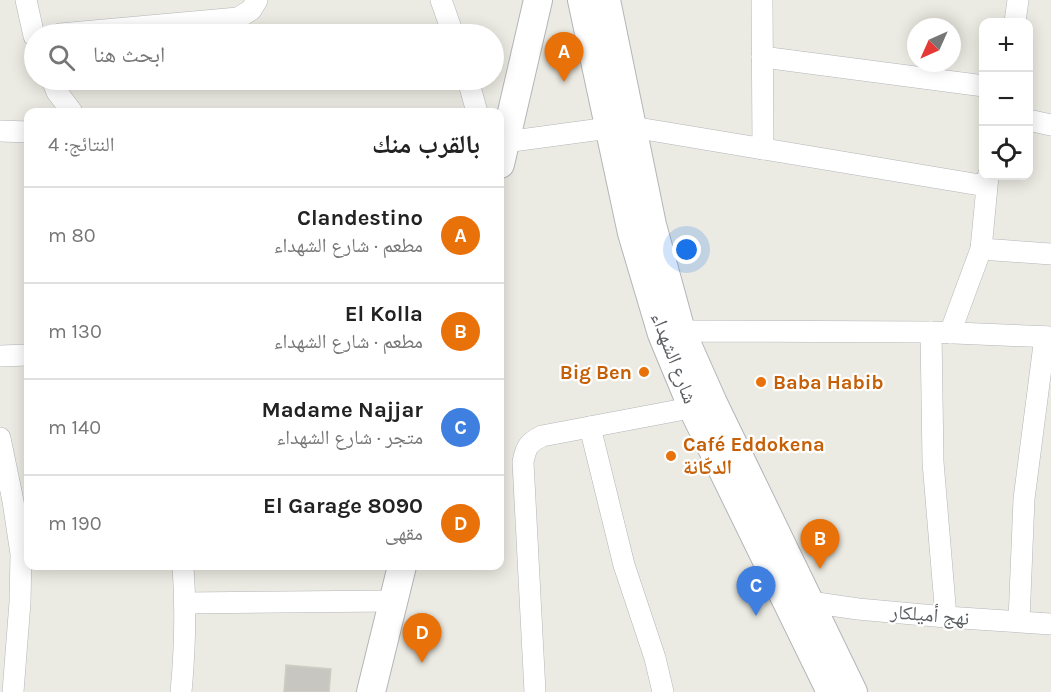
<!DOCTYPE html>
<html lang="ar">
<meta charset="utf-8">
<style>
:root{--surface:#fff;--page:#f2f2f2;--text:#222;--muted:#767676;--line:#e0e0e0;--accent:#d8553e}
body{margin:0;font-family:Karla,"Noto Naskh Arabic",sans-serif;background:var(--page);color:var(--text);direction:rtl}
.controls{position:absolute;right:18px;top:18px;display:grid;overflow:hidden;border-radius:12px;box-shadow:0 3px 15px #0003}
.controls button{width:54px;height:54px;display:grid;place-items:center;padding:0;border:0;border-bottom:2px solid var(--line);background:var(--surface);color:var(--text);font:30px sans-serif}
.compass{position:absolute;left:907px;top:18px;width:54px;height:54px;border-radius:50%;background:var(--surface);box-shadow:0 3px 15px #0003;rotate:225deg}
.you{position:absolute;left:687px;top:250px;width:21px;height:21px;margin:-15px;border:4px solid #fff;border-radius:50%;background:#1a73e8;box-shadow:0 0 0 9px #1a73e833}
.badge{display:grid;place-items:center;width:39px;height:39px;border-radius:50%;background:var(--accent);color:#fff;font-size:20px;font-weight:700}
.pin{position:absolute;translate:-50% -50px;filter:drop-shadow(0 2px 3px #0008)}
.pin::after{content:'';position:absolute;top:32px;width:21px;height:18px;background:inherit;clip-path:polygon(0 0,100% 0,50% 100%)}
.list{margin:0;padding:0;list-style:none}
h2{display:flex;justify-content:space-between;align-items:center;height:78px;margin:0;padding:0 24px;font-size:26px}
h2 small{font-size:20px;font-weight:400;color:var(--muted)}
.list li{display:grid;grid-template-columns:39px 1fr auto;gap:18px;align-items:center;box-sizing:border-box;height:96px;padding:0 24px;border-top:2px solid var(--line)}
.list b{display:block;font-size:22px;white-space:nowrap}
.list p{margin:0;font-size:20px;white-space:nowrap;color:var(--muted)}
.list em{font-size:20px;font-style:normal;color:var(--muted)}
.icon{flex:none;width:33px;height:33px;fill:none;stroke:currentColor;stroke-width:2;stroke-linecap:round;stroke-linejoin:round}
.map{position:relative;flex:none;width:1051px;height:692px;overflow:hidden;direction:ltr}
.search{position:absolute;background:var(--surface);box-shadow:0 3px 15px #0003;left:24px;top:24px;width:480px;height:66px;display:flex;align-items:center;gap:15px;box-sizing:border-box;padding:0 21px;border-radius:33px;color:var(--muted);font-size:22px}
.panel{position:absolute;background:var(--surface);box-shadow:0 3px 15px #0003;left:24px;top:108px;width:480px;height:462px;border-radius:12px;direction:rtl}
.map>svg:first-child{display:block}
.building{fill:#c8c6c0;stroke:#d0cdc2;stroke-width:1.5}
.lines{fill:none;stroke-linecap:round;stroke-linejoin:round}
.street-casing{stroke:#b3b5b9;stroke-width:22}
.secondary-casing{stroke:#b2b5b9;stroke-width:30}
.street{stroke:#fff;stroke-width:21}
.secondary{stroke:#fff;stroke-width:28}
.food-dot{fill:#e8710a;stroke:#fff;stroke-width:2}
.labels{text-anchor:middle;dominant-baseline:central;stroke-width:4.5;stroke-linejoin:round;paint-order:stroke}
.street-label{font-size:20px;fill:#5b5e62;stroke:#fff}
.food-label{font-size:20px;font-weight:bold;fill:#c56008;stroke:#fff;text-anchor:start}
</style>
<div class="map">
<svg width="1051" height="692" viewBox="0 0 1051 692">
<rect width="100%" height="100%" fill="#ecebe3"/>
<polygon class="building" points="286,665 331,669 329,692 284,692"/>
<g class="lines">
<g class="street-casing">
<g id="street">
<polyline points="26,0 34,36"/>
<polyline points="441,0 453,34"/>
<polyline points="762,0 763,149"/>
<polyline points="1015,22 1018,0"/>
<polyline points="60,34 238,18 251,10 257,0"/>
<polyline points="762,57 984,86"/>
<polyline points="52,80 57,92 72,112"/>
<polyline points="468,80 477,112"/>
<polyline points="1028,120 1051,125"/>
<polyline points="0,131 28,132"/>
<polyline points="500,141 505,142 609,128 632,127 986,186"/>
<polyline points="981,249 1051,254"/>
<polyline points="931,332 933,462 946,617"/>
<polyline points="668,333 681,331 931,332 1051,337"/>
<polyline points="950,333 981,249 988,176"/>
<polyline points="0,356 28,355"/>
<polyline points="590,427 624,565 655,658 663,692"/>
<polyline points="0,438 13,501 21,554 20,602 13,692"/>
<polyline points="810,602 858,609 946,617 1051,624"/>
<polyline points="185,603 393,601"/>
<polyline points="1019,621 1024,499 1045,337"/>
<path d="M181 692C185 650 186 608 183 566"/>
<path d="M535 692 523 462C526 447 528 443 542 436L706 405"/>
</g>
</g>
<g class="secondary-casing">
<g id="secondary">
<polyline points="582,0 632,233 662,334 693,409 831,692"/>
<polyline points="606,0 652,225 681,331 713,403 853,692"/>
<polyline points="500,164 538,0"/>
<polyline points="371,692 402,566"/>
</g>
</g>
<use href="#street" class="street"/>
<use href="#secondary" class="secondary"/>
</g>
<g class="food-dot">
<circle cx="644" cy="372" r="6"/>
<circle cx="761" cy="382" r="6"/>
<circle cx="671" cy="456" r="6"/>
</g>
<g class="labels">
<g class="street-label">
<text transform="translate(674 358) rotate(69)">شارع الشهداء</text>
<text transform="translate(930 615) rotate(5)">نهج أميلكار</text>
</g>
<g class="food-label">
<text x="632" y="372" text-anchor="end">Big Ben</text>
<text x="773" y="382">Baba Habib</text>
<text x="683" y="444">Café Eddokena<tspan x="683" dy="23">الدكّانة</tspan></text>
</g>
</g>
</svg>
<div class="controls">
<button>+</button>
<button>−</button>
<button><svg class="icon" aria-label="locate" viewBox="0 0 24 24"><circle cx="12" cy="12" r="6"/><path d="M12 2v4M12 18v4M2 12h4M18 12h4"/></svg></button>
</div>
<svg class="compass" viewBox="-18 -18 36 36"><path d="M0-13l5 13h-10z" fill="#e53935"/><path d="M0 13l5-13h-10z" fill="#767676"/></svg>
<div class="you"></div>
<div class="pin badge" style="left:564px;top:82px;background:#e8710a">A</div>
<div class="pin badge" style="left:820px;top:569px;background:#e8710a">B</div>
<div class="pin badge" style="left:756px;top:616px;background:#3f7fe0">C</div>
<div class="pin badge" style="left:422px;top:663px;background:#e8710a">D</div>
<div class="search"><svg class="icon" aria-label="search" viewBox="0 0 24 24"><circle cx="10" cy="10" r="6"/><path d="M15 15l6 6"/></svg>ابحث هنا</div>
<section class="panel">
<h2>بالقرب منك<small>النتائج: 4</small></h2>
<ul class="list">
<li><span class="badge" style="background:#e8710a">A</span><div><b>Clandestino</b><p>مطعم · شارع الشهداء</p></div><em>80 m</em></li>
<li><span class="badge" style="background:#e8710a">B</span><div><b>El Kolla</b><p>مطعم · شارع الشهداء</p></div><em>130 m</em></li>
<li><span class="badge" style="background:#3f7fe0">C</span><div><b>Madame Najjar</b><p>متجر · شارع الشهداء</p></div><em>140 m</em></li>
<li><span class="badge" style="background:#e8710a">D</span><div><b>El Garage 8090</b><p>مقهى</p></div><em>190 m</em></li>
</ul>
</section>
</div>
